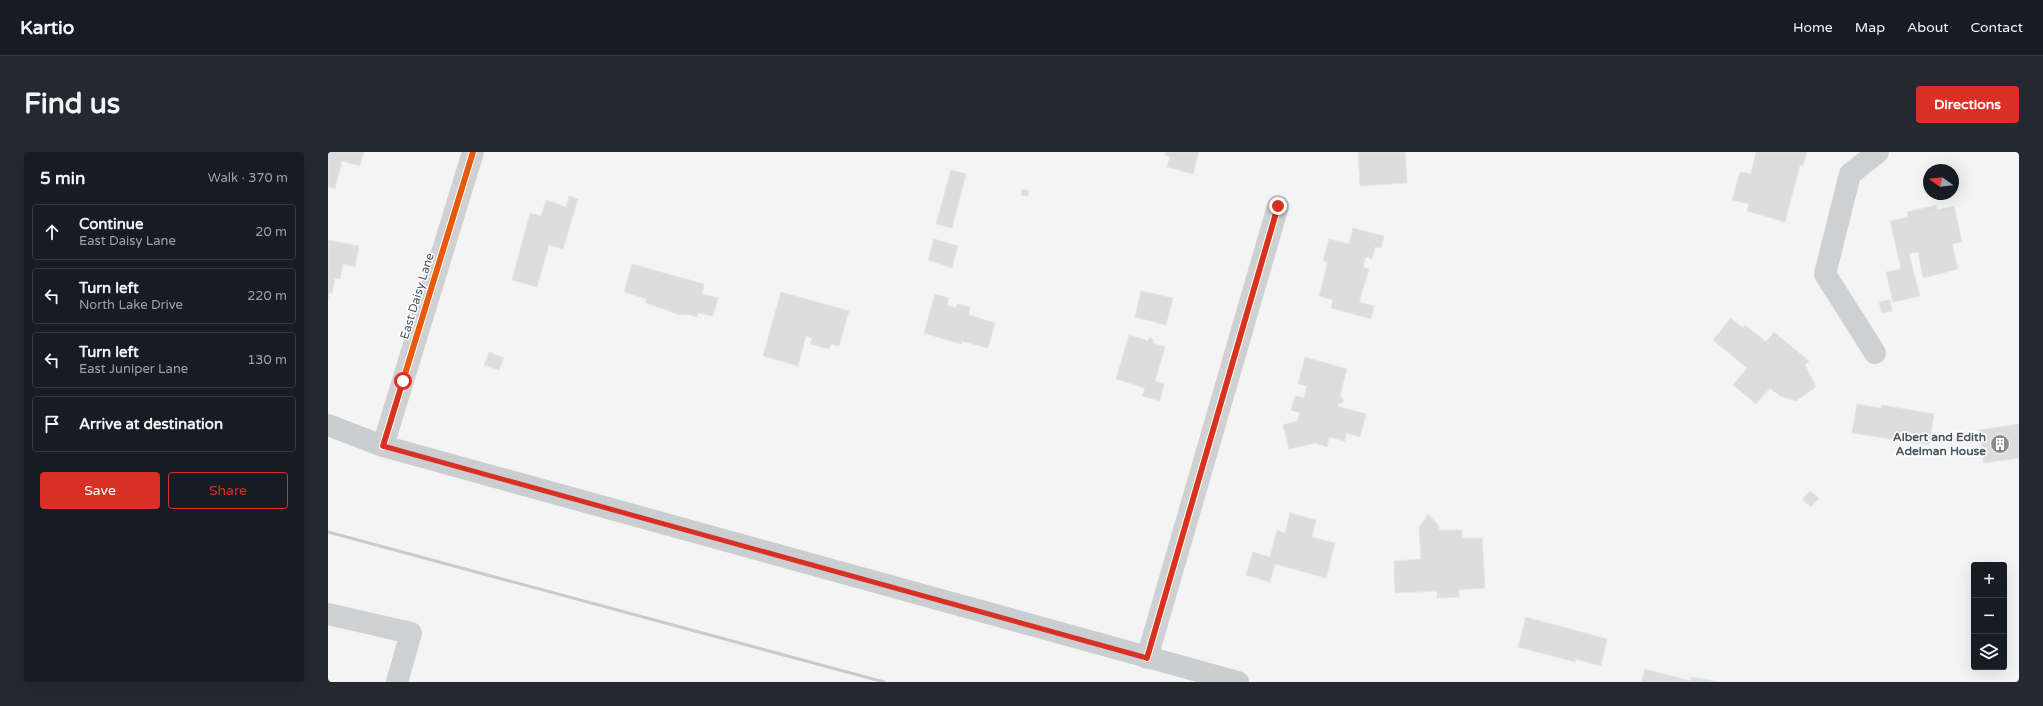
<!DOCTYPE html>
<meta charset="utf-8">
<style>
:root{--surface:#171b24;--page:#242831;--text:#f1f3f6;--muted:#9ea1a6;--line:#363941;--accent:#d93025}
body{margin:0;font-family:"Varela Round",sans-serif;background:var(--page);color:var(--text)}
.controls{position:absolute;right:12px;bottom:12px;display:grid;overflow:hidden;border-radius:4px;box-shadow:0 4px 16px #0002}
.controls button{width:36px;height:36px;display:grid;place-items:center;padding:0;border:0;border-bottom:1px solid var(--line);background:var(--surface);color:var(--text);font:20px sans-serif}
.compass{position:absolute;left:1595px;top:12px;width:36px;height:36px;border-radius:50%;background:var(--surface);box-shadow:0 4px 16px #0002;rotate:284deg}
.stop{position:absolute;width:12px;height:12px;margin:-9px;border:3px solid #d93025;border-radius:50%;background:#fff}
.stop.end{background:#d93025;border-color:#fff;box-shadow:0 1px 4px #0008}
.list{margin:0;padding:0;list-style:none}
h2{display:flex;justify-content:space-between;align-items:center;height:52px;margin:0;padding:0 16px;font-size:17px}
h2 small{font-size:13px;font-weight:400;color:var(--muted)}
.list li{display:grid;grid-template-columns:26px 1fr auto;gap:12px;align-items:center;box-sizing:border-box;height:56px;margin:0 8px 8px;padding:0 8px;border:1px solid var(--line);border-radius:4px}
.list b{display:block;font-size:15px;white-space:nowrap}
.list p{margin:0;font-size:13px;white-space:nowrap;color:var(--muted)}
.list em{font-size:13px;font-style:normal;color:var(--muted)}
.actions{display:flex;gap:8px;padding:12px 16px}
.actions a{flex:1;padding:9px 0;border:1px solid var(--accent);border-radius:4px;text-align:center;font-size:14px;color:var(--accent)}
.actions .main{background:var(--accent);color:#fff}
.icon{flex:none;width:22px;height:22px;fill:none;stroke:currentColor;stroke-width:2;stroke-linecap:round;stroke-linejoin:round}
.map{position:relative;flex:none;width:1691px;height:530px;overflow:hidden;border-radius:4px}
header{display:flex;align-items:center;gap:24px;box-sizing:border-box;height:56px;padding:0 20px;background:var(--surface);border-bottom:1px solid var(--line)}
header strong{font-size:19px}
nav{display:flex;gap:22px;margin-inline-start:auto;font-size:14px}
.intro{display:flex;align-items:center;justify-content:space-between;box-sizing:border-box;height:96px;padding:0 24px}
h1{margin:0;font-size:28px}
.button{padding:10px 18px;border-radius:4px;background:var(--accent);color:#fff;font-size:14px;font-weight:700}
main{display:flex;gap:24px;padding:0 24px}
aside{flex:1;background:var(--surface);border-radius:4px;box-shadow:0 4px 16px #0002}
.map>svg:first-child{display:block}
.building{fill:#ddddde;stroke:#e5e6e7}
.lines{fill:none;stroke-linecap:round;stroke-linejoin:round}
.minor{stroke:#ced0d2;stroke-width:22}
.major{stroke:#caced1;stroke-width:22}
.rail{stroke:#c9cacc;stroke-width:3}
.cycleway-casing{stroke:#fff;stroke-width:8}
.cycleway{stroke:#e8590c;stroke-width:6}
.route{stroke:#d93025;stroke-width:5}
.labels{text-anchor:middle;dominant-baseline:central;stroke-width:3;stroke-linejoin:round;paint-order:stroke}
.street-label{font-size:12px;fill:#4a5661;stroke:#fff}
.poi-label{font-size:12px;font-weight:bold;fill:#4a5661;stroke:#fff;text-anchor:end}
</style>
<header>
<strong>Kartio</strong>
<nav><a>Home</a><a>Map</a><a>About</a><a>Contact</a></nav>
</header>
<div class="intro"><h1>Find us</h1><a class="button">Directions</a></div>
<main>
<aside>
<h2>5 min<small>Walk · 370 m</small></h2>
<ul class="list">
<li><svg class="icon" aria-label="ahead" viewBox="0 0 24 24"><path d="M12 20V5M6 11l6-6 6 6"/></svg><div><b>Continue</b><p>East Daisy Lane</p></div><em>20 m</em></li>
<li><svg class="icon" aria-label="left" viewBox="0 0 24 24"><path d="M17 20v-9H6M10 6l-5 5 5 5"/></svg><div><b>Turn left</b><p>North Lake Drive</p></div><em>220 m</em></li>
<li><svg class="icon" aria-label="left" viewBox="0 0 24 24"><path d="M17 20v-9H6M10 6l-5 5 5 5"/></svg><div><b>Turn left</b><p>East Juniper Lane</p></div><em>130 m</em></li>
<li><svg class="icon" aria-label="arrive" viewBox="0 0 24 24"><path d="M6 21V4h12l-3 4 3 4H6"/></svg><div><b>Arrive at destination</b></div></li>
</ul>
<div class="actions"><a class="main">Save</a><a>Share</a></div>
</aside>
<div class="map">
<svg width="1691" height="530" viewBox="0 0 1691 530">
<rect width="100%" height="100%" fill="#f4f4f4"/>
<g class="building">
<polygon points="0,0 36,0 32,14 14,9 7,37 0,35"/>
<polygon points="838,0 871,0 865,22 839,15 842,5 837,3"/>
<polygon points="1030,0 1077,0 1079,31 1032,34"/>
<polygon points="1428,0 1479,0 1475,14 1472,13 1457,70 1419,59 1421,52 1404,48 1412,20 1423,22"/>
<polygon points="623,18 638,22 624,76 608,72"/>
<polygon points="694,37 701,39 700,44 693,43"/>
<polygon points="241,44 250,47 235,97 221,93 209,135 184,128 202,61 213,64 218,48 238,55"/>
<polygon points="1608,53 1609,58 1626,54 1634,90 1624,92 1630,117 1595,126 1590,100 1581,102 1592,144 1565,150 1558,120 1573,117 1562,69 1580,65 1579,60"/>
<polygon points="1025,76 1056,84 1053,96 1047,95 1044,107 1038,105 1035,115 1041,117 1031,150 1046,154 1043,167 1003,156 1005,148 991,144 1000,110 995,109 1001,87 1021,92"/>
<polygon points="606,87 630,94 624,116 600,108"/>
<polygon points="0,88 31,94 27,115 15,112 12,127 7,126 4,141 1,140 0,147"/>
<polygon points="304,112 376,132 374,142 390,146 385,164 370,161 369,165 358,162 352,163 318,151 319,147 296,140"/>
<polygon points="813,139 845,146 838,173 807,165"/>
<polygon points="453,140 521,159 511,194 503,192 501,197 482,192 484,186 478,184 470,214 435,204"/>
<polygon points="607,142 621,146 619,153 628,156 629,152 642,155 641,163 667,171 660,196 634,189 633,192 596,181"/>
<polygon points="1562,148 1564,159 1554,161 1551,150"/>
<polygon points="1403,166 1415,176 1417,173 1438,190 1446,180 1481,209 1477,213 1488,235 1468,249 1452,244 1442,236 1428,252 1405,233 1419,216 1385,188"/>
<polygon points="801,183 820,189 821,186 826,188 825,191 837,195 827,229 836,232 832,249 814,244 817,236 788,227"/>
<polygon points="161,200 176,206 171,218 156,213"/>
<polygon points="977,205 1019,217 1012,244 1016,248 1015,250 1010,252 1009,254 1038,262 1032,285 1018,281 1017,289 1001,285 999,295 987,291 961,297 955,273 969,269 972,261 963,258 967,244 976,246 979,234 970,232"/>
<polygon points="1529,252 1553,256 1554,253 1606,262 1601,293 1524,281"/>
<polygon points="1691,272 1691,306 1656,311 1651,278"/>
<polygon points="1482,339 1491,346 1483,355 1474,348"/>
<polygon points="962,361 988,368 984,385 1007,391 998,426 947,412 942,430 918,423 925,400 942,405 949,378 957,381"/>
<polygon points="1100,362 1111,374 1111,378 1134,378 1134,386 1154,386 1157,436 1131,438 1131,445 1109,446 1109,439 1067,441 1066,409 1093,407 1091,376"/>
<polygon points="1198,465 1279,487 1273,514 1248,507 1247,510 1190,495"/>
<polygon points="1317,517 1363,529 1363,525 1392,530 1313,530"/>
</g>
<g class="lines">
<g class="minor">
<polyline points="1547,201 1497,122 1522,22 1550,0"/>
<polyline points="55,294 145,0"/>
<polyline points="0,462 83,481 69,530"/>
<polyline points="819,506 950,54"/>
</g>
<polyline class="major" points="0,273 55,294 910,530"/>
<polyline class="rail" points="0,380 556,530"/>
<g class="cycleway-casing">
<g id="cycleway">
<polyline points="55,294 145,0"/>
<polyline points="819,506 950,54"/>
</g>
</g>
<use href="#cycleway" class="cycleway"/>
</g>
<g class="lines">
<polyline class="route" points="75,229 55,294 819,506 950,54"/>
</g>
<defs>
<g id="building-disc" transform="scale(1)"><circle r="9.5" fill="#868d94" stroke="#fff"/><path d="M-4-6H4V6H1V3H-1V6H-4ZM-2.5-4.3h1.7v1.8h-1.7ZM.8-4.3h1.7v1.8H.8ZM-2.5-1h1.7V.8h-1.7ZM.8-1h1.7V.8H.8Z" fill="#fff"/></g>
</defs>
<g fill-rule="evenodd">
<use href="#building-disc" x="1672" y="292"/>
</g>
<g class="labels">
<g class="street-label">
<text transform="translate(89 144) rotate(-73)">East Daisy Lane</text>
</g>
<g class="poi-label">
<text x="1658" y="285">Albert and Edith<tspan x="1658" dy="14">Adelman House</tspan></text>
</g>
</g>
</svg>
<div class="controls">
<button>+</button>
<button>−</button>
<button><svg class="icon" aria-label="layers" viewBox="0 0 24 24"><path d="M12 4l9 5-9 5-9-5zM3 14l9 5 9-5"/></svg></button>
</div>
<svg class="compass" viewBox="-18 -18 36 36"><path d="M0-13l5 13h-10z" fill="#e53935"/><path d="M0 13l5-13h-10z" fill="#9ea1a6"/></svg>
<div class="stop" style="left:75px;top:229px"></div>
<div class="stop end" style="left:950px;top:54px"></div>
</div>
</main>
